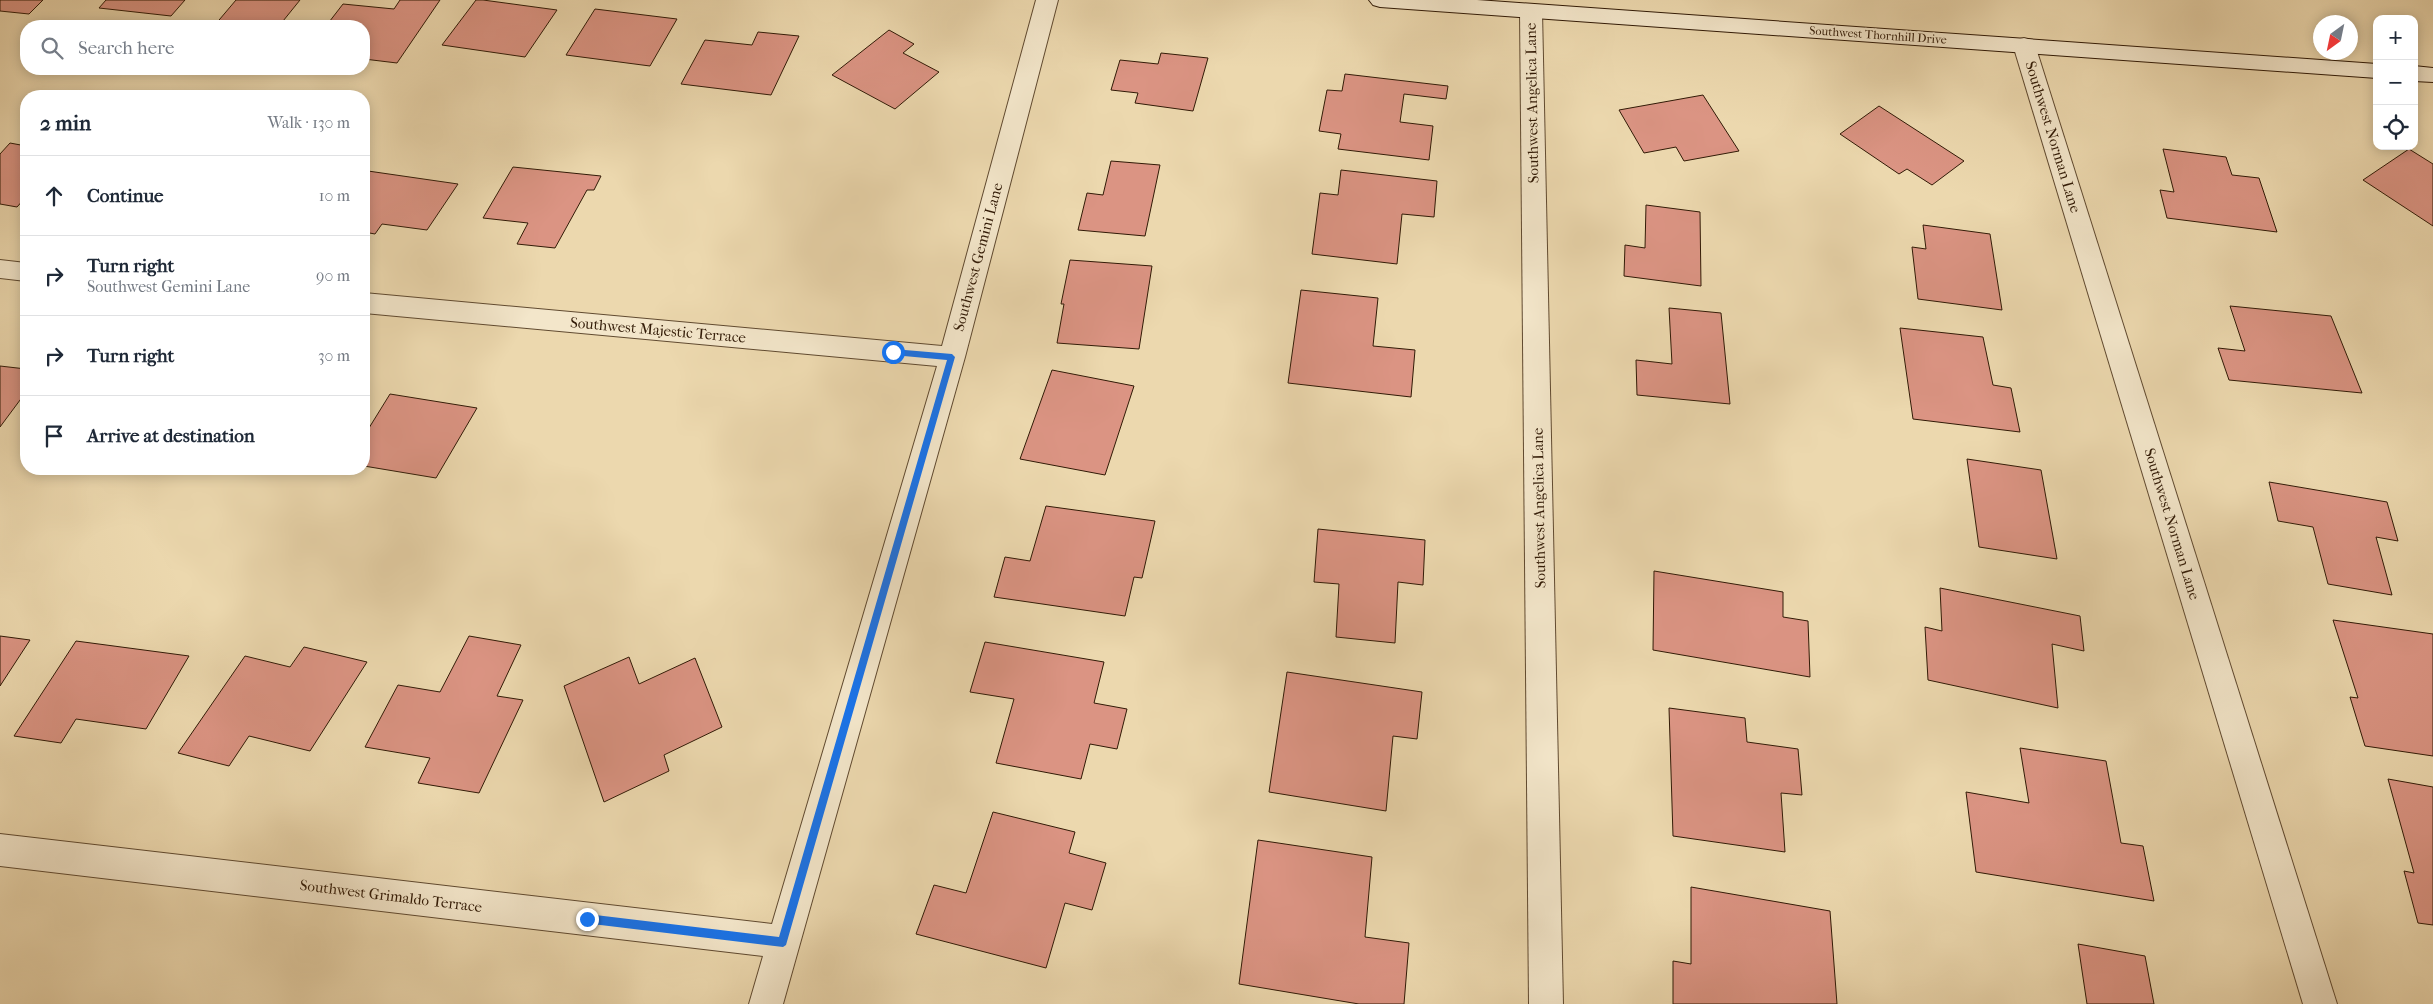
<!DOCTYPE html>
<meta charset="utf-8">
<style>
:root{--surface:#fff;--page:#f6f6f7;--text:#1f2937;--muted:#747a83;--line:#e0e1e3}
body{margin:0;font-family:"IM FELL French Canon",serif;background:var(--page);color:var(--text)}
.controls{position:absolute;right:15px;top:15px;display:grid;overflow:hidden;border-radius:10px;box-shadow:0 2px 12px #0003}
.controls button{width:45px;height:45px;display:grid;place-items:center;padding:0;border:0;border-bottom:1px solid var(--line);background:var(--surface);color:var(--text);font:25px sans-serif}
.compass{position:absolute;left:2313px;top:15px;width:45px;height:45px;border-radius:50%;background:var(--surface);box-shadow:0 2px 12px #0003;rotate:213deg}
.stop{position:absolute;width:15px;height:15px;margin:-11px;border:4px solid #1a73e8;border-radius:50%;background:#fff}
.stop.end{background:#1a73e8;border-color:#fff;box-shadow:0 1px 5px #0008}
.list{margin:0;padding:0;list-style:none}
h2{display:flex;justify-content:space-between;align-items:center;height:65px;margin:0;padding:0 20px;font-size:21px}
h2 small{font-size:16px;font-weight:400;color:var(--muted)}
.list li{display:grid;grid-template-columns:32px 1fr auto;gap:15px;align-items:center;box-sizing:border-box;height:80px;padding:0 20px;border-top:1px solid var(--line)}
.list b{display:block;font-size:19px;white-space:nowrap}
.list p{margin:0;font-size:16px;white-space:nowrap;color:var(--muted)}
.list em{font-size:16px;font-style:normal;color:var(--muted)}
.icon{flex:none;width:28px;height:28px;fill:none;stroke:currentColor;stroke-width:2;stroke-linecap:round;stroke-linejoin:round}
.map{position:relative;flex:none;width:2433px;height:1004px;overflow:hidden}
.search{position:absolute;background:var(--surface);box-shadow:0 2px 12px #0003;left:20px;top:20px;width:350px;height:55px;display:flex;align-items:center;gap:12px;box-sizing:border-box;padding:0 18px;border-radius:20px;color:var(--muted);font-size:19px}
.panel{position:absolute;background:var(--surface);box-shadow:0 2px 12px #0003;left:20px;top:90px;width:350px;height:385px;border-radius:20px}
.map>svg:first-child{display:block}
.building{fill:#db9483;stroke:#311a06}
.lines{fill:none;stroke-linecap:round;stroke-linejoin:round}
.street-casing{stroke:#604a30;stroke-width:2}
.secondary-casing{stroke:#311a06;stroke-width:2}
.street{fill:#f3e6ca;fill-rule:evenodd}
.secondary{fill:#f3e6ca;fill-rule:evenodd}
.route{fill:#1a73e8}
.labels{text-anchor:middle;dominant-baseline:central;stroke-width:4;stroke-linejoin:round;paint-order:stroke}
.far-street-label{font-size:12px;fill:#311a06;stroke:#f3e6ca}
.street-label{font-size:15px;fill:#311a06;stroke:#f3e6ca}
</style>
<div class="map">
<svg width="2433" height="1004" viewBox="0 0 2433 1004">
<rect width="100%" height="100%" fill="#ecd8ae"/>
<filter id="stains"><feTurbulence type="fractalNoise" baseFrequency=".004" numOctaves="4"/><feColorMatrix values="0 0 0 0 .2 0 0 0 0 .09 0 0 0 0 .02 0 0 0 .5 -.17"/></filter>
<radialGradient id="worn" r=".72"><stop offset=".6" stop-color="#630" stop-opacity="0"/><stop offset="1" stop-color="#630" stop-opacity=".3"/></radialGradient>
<g class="building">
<polygon points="0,0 43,0 29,14 0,11"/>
<polygon points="106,0 185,0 171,16 99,8"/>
<polygon points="236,0 300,0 279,26 214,26"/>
<polygon points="400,0 440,0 397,63 364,59 364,44 366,40 364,40 364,26 326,26 343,4 394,9"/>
<polygon points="476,0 483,0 557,10 525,57 442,45"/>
<polygon points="595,9 677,19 650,66 566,55"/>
<polygon points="889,30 914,44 903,53 939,72 895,109 832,75"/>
<polygon points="758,32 799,36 771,95 681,84 705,40 752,45"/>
<polygon points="1161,53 1208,58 1193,111 1135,103 1138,93 1111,90 1120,60 1158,64"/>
<polygon points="1345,74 1448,86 1446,99 1404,94 1400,122 1433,126 1429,160 1338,149 1341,134 1319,131 1327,90 1342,91"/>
<polygon points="1703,95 1739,151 1684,161 1676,147 1644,153 1619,110"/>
<polygon points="1879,106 1964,161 1932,185 1907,169 1899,174 1840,134"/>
<polygon points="10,143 26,146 26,197 17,207 0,204 0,154"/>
<polygon points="2163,149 2226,157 2232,175 2259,178 2277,232 2167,218 2160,190 2174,192"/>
<polygon points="2409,149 2433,164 2433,226 2363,180"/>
<polygon points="1111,161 1160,165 1145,236 1078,230 1087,193 1103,195"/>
<polygon points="513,167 601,176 594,190 587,190 555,248 517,244 528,223 483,218"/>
<polygon points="1341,170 1437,181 1434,217 1402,214 1397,264 1312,254 1320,193 1338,195"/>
<polygon points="368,171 458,184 427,230 382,224 375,234 364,232 364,177"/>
<polygon points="1646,205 1700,212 1701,286 1624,276 1625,245 1645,248"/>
<polygon points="1923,225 1990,234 2002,310 1918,299 1912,247 1926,249"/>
<polygon points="1070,260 1152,266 1139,349 1057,343 1064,304 1061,304"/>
<polygon points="1301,290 1378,298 1373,346 1415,350 1411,397 1288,383"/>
<polygon points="2230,306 2331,316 2362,393 2229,380 2218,348 2245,351"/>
<polygon points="1669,308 1721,313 1730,404 1637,395 1636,360 1672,364"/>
<polygon points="1900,328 1983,337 1993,385 2011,388 2020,432 1913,419"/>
<polygon points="0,366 26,369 26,392 0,427"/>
<polygon points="1052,370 1134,386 1105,475 1020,459"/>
<polygon points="390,394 477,408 436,478 364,466 364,436"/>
<polygon points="1967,459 2041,470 2057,559 1979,547"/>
<polygon points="2269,482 2387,502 2398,541 2376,537 2392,595 2328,584 2313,527 2278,521"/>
<polygon points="1046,506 1155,521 1142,578 1134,577 1125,616 994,597 1005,557 1030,561"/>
<polygon points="1318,529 1425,540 1423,585 1398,582 1395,643 1336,637 1339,584 1314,582"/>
<polygon points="1654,571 1783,592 1783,617 1808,621 1810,677 1653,650"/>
<polygon points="1940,588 2080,616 2084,651 2052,644 2058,708 1928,680 1925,627 1942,631"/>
<polygon points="2333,620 2433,634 2433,756 2365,746 2350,697 2358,698"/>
<polygon points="0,636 30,640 0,686"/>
<polygon points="469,636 521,645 497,696 523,700 479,793 418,783 430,758 365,747 398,685 440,692"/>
<polygon points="76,641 189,656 146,729 76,719 61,743 14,736"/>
<polygon points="985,642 1104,662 1094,703 1127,709 1117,749 1090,744 1081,779 996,763 1014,699 970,692"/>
<polygon points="304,647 367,662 310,751 249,736 229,766 178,753 245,656 290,667"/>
<polygon points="629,657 639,684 695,658 722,727 664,755 669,771 604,802 564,686"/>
<polygon points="1287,672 1422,692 1417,739 1393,736 1386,811 1269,792"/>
<polygon points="1669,708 1745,718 1747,742 1798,749 1802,795 1781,793 1785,852 1673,836"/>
<polygon points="2020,748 2106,761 2121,843 2143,846 2154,901 1976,872 1966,792 2029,803"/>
<polygon points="2388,779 2433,787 2433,925 2418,923 2404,871 2414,873"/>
<polygon points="993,812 1075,832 1069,853 1106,863 1092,910 1065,903 1046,968 916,934 934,885 966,893"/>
<polygon points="1258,840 1372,857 1365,937 1409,943 1404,1004 1359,1004 1239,984"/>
<polygon points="1691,887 1830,911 1837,1004 1673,1004 1673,961 1691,964"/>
<polygon points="2078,944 2145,956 2154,1004 2087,1004"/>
</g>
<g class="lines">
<g class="street-casing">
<g id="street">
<polygon points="1036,0 1058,0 965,357 783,1004 749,1004 763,956 0,866 0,834 772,924 937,366 364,313 364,293 942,346"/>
<polygon points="1531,4 1539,6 1542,11 1563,1004 1529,1004 1520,11 1523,6"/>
<polygon points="2024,38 2032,40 2035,45 2337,1004 2303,1004 2013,45 2016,40"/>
<polygon points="0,260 26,263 26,281 0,278"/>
</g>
</g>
<g class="secondary-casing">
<g id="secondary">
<polygon points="1369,0 1477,0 2377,64 2377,78 1380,7 1373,5"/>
<polygon points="2414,66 2433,68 2433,82 2414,81"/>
</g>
</g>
<use href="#street" class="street"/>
<use href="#secondary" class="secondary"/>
</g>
<polygon class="route" points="893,349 952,354 955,357 786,945 783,947 584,923 584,916 587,914 779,937 947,360 893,355 889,352"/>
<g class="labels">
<g class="far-street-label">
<text transform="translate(1878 35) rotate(4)">Southwest Thornhill Drive</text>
</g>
<g class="street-label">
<text transform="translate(1532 103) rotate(-91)">Southwest Angelica Lane</text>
<text transform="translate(2053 137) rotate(73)">Southwest Norman Lane</text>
<text transform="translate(978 257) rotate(-75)">Southwest Gemini Lane</text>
<text transform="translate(658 330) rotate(5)">Southwest Majestic Terrace</text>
<text transform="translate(1539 508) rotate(-91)">Southwest Angelica Lane</text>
<text transform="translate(2172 524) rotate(73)">Southwest Norman Lane</text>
<text transform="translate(391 896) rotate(7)">Southwest Grimaldo Terrace</text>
</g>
</g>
<rect width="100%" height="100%" filter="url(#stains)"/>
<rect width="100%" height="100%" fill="url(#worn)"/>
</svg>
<div class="controls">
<button>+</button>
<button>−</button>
<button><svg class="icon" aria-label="locate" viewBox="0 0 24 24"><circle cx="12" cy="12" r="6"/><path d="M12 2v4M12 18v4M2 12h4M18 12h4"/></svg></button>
</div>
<svg class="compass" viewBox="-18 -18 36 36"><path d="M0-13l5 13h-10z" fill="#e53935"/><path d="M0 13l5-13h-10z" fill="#747a83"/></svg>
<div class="stop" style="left:893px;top:352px"></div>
<div class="stop end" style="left:587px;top:919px"></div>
<div class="search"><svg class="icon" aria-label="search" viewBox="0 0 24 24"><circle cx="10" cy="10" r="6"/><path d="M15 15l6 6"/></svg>Search here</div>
<section class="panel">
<h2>2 min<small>Walk · 130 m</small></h2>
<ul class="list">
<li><svg class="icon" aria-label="ahead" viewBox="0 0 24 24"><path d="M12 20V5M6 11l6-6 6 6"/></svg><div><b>Continue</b></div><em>10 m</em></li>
<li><svg class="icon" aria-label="right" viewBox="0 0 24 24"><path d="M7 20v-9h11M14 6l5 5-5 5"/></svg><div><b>Turn right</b><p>Southwest Gemini Lane</p></div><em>90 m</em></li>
<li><svg class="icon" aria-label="right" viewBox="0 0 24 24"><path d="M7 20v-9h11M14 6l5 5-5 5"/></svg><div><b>Turn right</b></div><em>30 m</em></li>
<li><svg class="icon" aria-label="arrive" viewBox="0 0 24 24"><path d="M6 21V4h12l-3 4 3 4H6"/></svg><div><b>Arrive at destination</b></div></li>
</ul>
</section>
</div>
